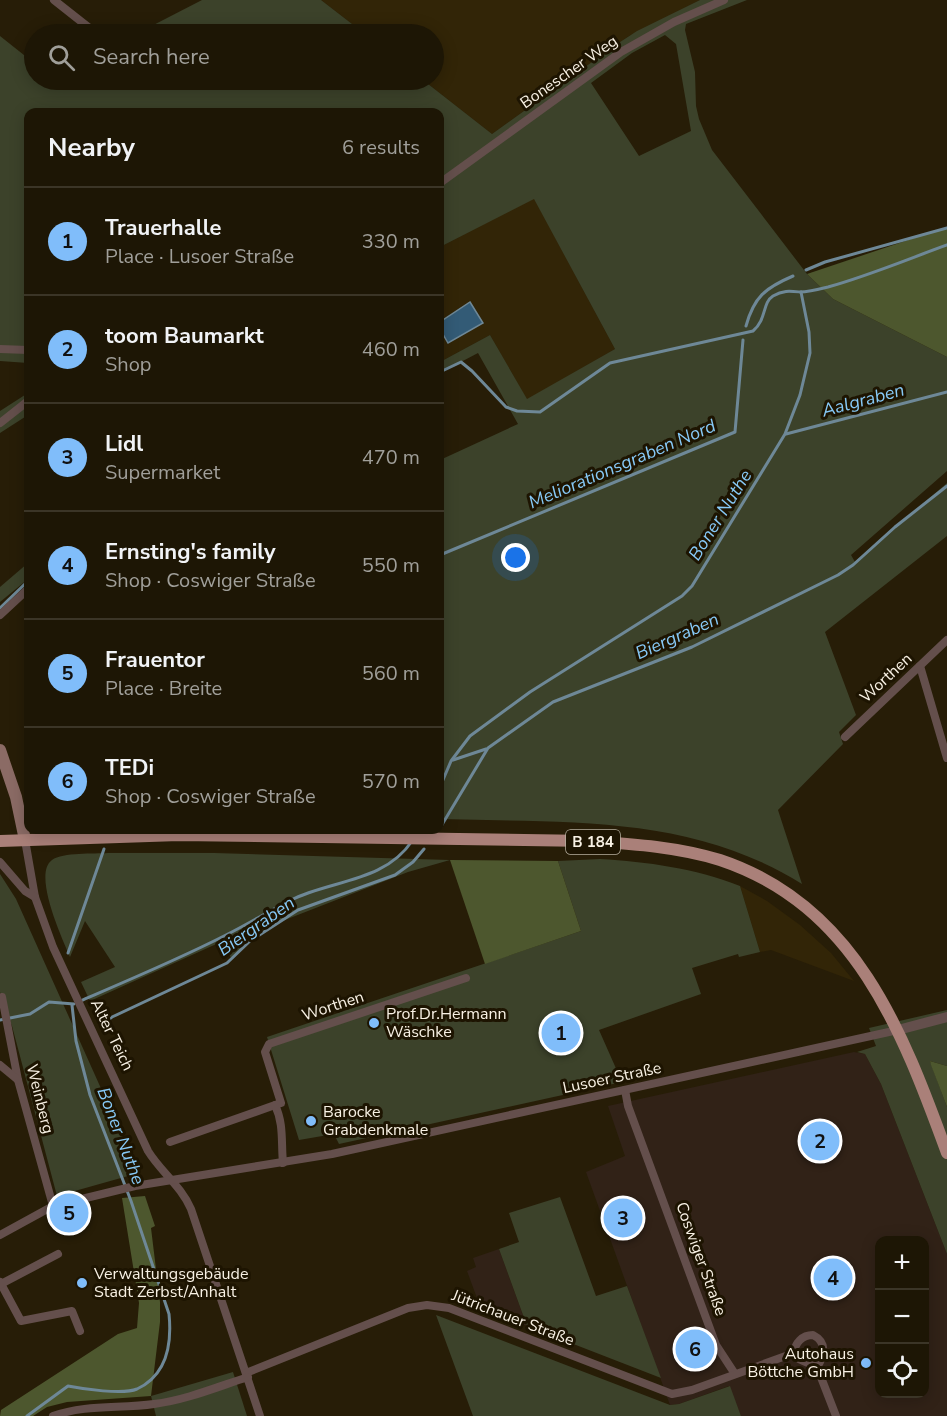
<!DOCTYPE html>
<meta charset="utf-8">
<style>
:root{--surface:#1d1605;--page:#251f0f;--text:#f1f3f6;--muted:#a09f9a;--line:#3b3527;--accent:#80bdfa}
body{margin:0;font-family:"Nunito Sans",sans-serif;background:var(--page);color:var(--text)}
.controls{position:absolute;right:18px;bottom:18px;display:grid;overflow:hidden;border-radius:12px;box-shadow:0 3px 15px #0003}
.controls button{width:54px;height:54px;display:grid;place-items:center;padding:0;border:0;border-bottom:2px solid var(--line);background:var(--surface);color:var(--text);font:30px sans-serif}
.you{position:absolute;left:516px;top:558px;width:21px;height:21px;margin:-15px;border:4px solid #fff;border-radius:50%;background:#1a73e8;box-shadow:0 0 0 9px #1a73e833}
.badge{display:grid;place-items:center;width:39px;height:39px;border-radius:50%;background:var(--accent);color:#111;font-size:20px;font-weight:700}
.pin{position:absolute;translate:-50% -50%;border:3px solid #fff;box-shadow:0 2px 6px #0006}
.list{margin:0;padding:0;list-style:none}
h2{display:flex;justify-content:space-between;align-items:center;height:78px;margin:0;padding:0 24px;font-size:26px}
h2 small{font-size:20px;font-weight:400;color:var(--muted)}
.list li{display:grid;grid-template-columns:39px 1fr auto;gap:18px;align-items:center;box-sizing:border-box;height:108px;padding:0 24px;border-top:2px solid var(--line)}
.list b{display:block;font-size:22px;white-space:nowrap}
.list p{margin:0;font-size:20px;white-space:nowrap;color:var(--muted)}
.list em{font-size:20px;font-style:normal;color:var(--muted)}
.icon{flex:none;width:33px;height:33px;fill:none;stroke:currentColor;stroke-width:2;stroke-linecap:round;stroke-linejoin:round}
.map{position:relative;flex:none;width:947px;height:1416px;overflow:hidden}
.search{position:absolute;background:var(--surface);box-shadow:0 3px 15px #0003;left:24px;top:24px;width:420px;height:66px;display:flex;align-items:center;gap:15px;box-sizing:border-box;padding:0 21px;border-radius:33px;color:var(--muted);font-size:22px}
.panel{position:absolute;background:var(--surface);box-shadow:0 3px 15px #0003;left:24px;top:108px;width:420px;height:726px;border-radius:12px}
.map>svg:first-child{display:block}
.commercial{fill:#312217;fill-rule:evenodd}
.built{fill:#322507}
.green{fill:#3c422a;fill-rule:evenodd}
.forest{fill:#4d572e}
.water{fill:#335b76;stroke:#6e8897;stroke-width:1.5}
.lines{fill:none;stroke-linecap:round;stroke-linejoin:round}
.stream{stroke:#6e8897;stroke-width:3}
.minor{stroke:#644f4c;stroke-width:8}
.tertiary{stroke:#644f4c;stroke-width:10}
.secondary{stroke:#8b6b65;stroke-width:12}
.primary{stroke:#aa8079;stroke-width:12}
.poi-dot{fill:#80bdfa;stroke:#1d1401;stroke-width:2}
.labels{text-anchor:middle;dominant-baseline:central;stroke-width:6;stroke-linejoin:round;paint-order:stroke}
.shield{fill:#1d1401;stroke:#b6afa0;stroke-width:1.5}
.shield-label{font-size:15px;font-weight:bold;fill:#f8f1e4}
.street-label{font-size:16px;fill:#f8f1e4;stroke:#1d1401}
.poi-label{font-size:16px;fill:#f8f1e4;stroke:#1d1401;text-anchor:start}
.water-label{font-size:18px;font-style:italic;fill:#87c9f6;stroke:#1d1401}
</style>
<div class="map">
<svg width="947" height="1416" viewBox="0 0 947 1416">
<rect width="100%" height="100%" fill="#271d07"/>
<g class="commercial">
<path d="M854 1052 865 1054 881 1084 947 1254V1416H741L729 1386 679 1404 670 1405 586 1172 625 1156 608 1106ZM880 1240H924V1394H880Z"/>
<polygon points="499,1249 527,1326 481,1309 467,1271 476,1267 473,1258"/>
</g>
<g class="built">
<polygon points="321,0 700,0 629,36 492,134 423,80 434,80 434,34 365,34"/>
<polygon points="534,198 615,349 527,400 490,335 440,362 440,247"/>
<polygon points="740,886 767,901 800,925 831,953 854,981 771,950 760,952"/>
</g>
<g class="green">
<polygon points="202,0 321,0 365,34 136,34"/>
<path d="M700 0H747L686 24 685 30 695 72 696 106 699 119 712 150 807 274 833 299 947 357V471L851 555 855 562 947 483V536L825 632 856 715 839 732 843 744 778 810 802 884C690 814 567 823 440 819V460L518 424 478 353 440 373V362L490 335 527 399 615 349 534 199 440 247V112H28V363L0 361V36L34 63V80H423L492 134 617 44 637 31ZM665 35 676 44 691 131 639 156 591 83 632 53Z"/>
<polygon points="28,393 28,415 0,433 0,411"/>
<polygon points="28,563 28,579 0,602 0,587"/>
<path d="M108 853H214L450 860 408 872 272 925 259 932 231 958 223 941 90 1001 81 982 115 967 85 921 70 957C63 940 32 874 52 860 63 852 94 854 108 853Z"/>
<path d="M600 859C648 862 694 868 740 886L760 952 739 957 738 954 692 968 701 994 599 1030 622 1082 339 1144 334 1134 299 1140 267 1037 581 931 558 861Z"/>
<polygon points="0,874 16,899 134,1162 134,1168 128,1176 57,1196 12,1026 0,992"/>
<polygon points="947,1010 947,1066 930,1061 947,1107 947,1254 881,1084 865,1054 857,1052 876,1046 869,1028"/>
<polygon points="560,1197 596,1296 627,1286 661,1378 527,1326 499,1249 519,1242 509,1213"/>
<polygon points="436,1315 670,1405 679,1404 730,1386 741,1416 473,1416"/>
<polygon points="233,1372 247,1416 156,1416 151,1396"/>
</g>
<g class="forest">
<polygon points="947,227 947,357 833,299 807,274"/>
<polygon points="450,860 558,861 581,931 485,964"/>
<polygon points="930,1061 947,1066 947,1107 931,1065"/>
<polygon points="145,1196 155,1226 151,1228 160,1302 160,1322 151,1396 67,1402 47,1407 33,1416 0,1416 1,1410 118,1334 137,1328 139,1303 122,1198"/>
</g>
<polygon class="water" points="470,302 483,323 448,343 440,329 440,322"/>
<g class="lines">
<g class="stream">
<polyline points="806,270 825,262 947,228"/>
<path d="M746 326C754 297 765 288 793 276"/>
<path d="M440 372 461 362 472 371 506 407 517 411 540 412 610 363 753 331C767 319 762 303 773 296 783 290 790 291 800 292 808 292 820 289 828 287 868 276 908 259 947 245"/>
<polyline points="786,434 947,392"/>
<polyline points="440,555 735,432 743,340"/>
<polyline points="0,608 28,581"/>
<polyline points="453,760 486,749"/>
<polyline points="440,787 451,761 470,736 530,692 682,596 692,586 785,434 800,395 810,353 809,332 801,292"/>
<polyline points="440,828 488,748 553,702 692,647 838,575 853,565 895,527 947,486"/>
<polyline points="68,953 104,849"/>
<path d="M80 1001C129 980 179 959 226 935 248 924 269 911 291 900 331 880 385 882 412 841"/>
<polyline points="0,1020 30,1014 49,1002 74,1004"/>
<polyline points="101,1025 112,1017 227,963 250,941 298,910 395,875 413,862 424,849"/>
<path d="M27 1416 68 1386C83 1389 123 1395 137 1389 167 1375 172 1344 169 1314L131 1201 90 1095 76 1041 72 1005"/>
</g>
<g class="minor">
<polyline points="54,0 97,34"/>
<polyline points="440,183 621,52 674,22 724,0"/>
<polyline points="0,349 28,350"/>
<polyline points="0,423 28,401"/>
<polyline points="0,615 28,589"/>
<polyline points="920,666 947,758"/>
<polyline points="845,737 947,640"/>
<path d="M25 840 35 897 53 947 148 1151C161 1172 181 1186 191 1209L260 1416"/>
<polyline points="0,862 25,891 35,897"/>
<polyline points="2,997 18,1080 53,1206"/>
<polyline points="0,1065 18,1080"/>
<polyline points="625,1090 628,1106 716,1345 735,1374"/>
<polyline points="170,1142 275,1105"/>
<path d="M283 1163C281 1142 284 1124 275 1105L281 1103 265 1052 269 1044 466 978"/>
<polyline points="0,1235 53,1206 135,1186 332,1154 898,1030"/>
<polyline points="0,1282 21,1321 72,1311 80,1331"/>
<polyline points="1,1284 58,1254"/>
<path d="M813 1335C827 1342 825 1355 817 1367L799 1359 794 1353C795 1343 802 1335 813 1335Z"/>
<polyline points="817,1367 836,1416"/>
<polyline points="246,1373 408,1308 427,1305 449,1308 672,1394 692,1390 794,1353"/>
<path d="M53 1416C86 1404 120 1409 154 1404 186 1400 217 1387 248 1377"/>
</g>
<polyline class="tertiary" points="898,1030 947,1017"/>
<polyline class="secondary" points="0,750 16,797 25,840"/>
<path class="primary" d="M0 841 179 835 590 841C633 844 678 847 720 860 855 905 902 1030 947 1153"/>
</g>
<g class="poi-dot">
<circle cx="374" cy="1023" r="6"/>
<circle cx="311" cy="1121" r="6"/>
<circle cx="82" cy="1283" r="6"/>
<circle cx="866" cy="1363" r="6"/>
</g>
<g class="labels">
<rect class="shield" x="566" y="830" width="54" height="24" rx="4.5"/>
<g class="shield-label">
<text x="593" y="842">B 184</text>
</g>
<g class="street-label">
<text transform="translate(569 72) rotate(-35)">Bonescher Weg</text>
<text transform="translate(886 678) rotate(-43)">Worthen</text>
<text transform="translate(333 1006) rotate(-18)">Worthen</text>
<text transform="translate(112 1035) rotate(64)">Alter Teich</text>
<text transform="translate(612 1078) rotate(-12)">Lusoer Straße</text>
<text transform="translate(40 1099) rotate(76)">Weinberg</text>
<text transform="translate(701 1259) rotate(70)">Coswiger Straße</text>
<text transform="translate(513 1318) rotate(21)">Jütrichauer Straße</text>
</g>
<g class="poi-label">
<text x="386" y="1014">Prof.Dr.Hermann<tspan x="386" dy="18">Wäschke</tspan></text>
<text x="323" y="1112">Barocke<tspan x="323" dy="18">Grabdenkmale</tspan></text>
<text x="94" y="1274">Verwaltungsgebäude<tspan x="94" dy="18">Stadt Zerbst/Anhalt</tspan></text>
<text x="854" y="1354" text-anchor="end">Autohaus<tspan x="854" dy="18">Böttche GmbH</tspan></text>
</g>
<g class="water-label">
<text transform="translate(863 400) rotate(-15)">Aalgraben</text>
<text transform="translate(622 464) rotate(-23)">Meliorationsgraben Nord</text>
<text transform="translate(720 515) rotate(-58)">Boner Nuthe</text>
<text transform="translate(677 636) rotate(-24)">Biergraben</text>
<text transform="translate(256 926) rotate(-35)">Biergraben</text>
<text transform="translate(121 1136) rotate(69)">Boner Nuthe</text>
</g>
</g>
</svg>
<div class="controls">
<button>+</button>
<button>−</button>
<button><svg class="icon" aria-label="locate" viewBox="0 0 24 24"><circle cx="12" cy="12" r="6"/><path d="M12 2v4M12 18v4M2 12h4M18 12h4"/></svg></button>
</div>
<div class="you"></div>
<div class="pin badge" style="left:561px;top:1033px">1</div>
<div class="pin badge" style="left:820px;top:1141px">2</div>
<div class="pin badge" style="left:623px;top:1218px">3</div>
<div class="pin badge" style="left:833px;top:1278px">4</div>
<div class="pin badge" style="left:69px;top:1213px">5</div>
<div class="pin badge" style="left:695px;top:1349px">6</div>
<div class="search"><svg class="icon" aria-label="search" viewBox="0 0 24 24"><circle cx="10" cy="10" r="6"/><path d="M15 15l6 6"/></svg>Search here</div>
<section class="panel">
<h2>Nearby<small>6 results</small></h2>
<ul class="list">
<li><span class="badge">1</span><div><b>Trauerhalle</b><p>Place · Lusoer Straße</p></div><em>330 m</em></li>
<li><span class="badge">2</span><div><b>toom Baumarkt</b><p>Shop</p></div><em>460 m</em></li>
<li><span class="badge">3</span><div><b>Lidl</b><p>Supermarket</p></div><em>470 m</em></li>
<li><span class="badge">4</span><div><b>Ernsting's family</b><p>Shop · Coswiger Straße</p></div><em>550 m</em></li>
<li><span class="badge">5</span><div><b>Frauentor</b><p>Place · Breite</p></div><em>560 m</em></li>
<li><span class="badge">6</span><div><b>TEDi</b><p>Shop · Coswiger Straße</p></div><em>570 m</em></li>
</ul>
</section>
</div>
